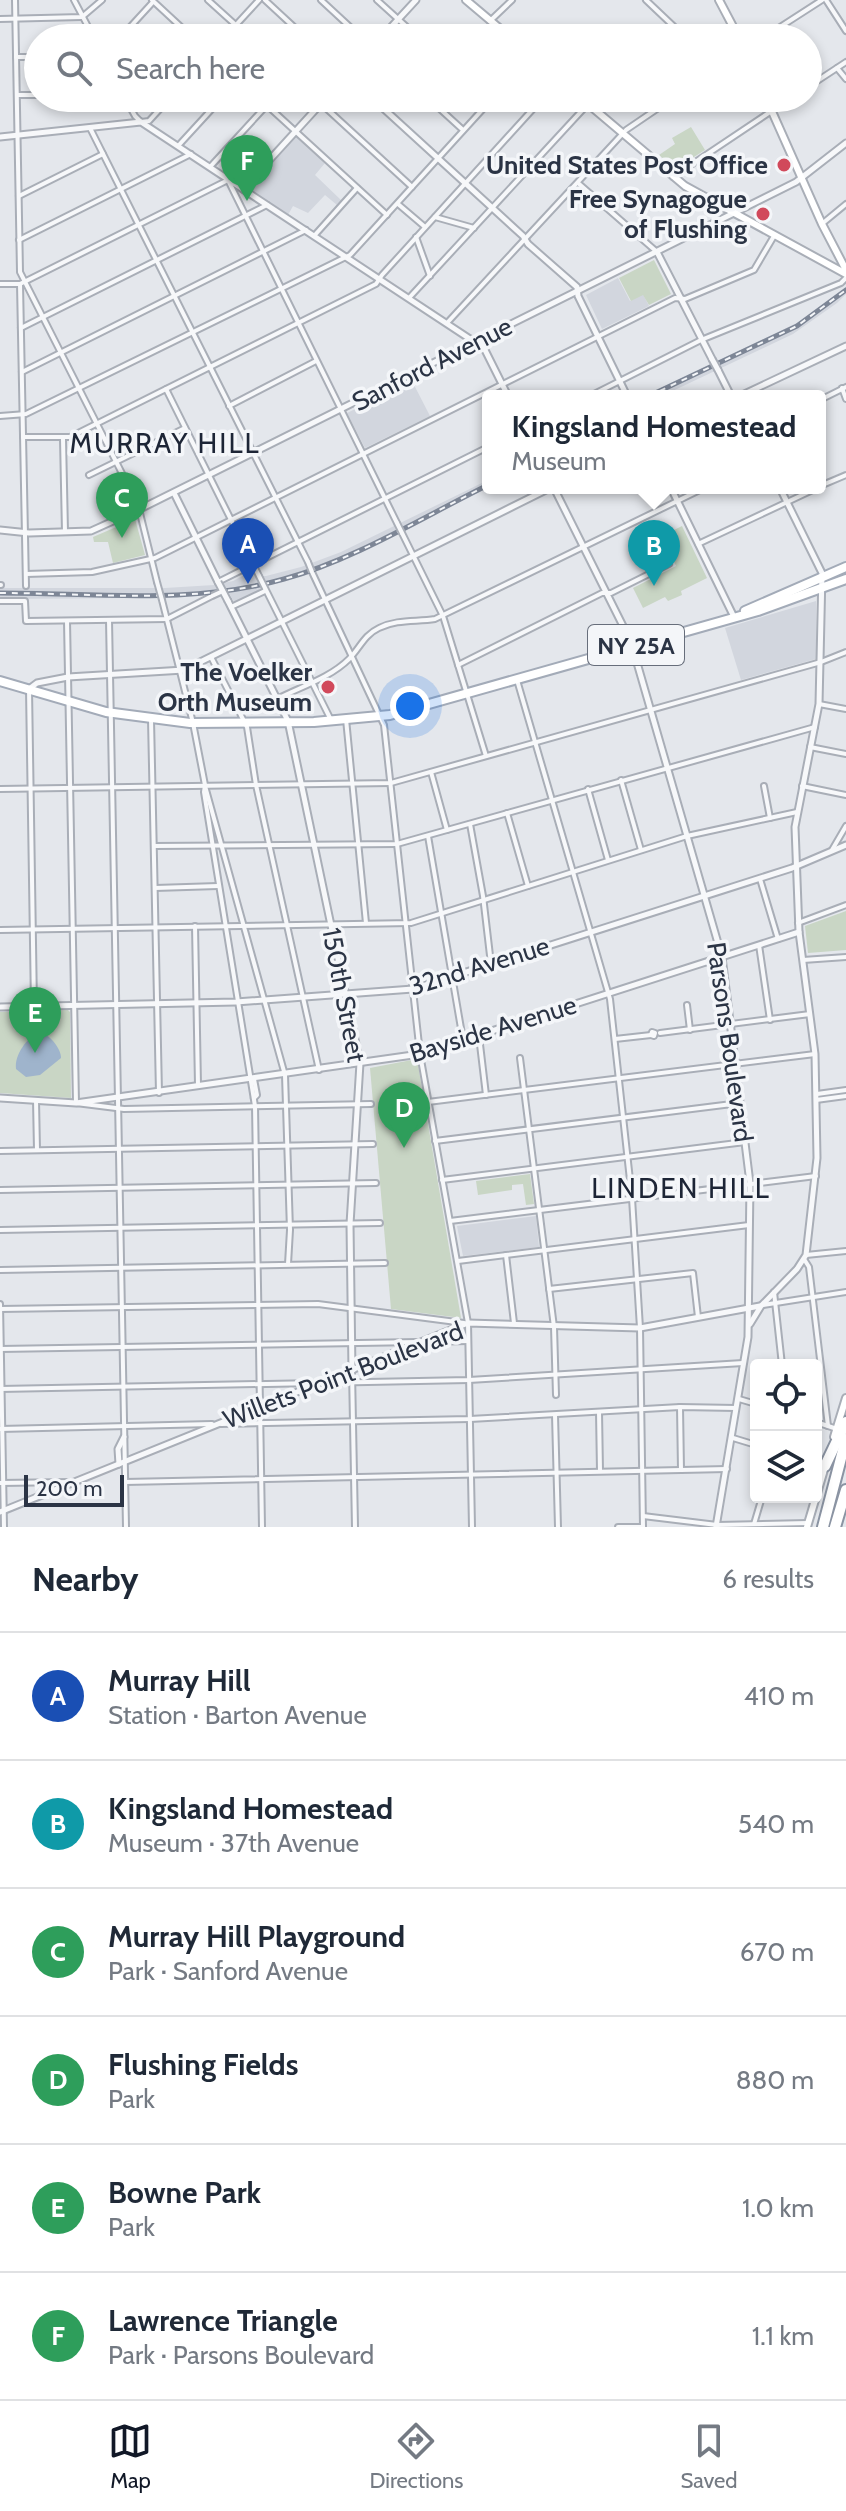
<!DOCTYPE html>
<meta charset="utf-8">
<style>
:root{--surface:#fff;--page:#f6f6f7;--text:#1f2937;--muted:#747a83;--line:#e0e1e3;--accent:#111827}
body{margin:0;font-family:Cabin,sans-serif;background:var(--page);color:var(--text)}
.controls{position:absolute;right:24px;bottom:24px;display:grid;overflow:hidden;border-radius:8px;box-shadow:0 4px 12px #0003}
.controls button{width:72px;height:72px;display:grid;place-items:center;padding:0;border:0;border-bottom:2px solid var(--line);background:var(--surface);color:var(--text);font:40px sans-serif}
.scale{position:absolute;left:24px;bottom:20px;width:100px;box-sizing:border-box;padding-left:8px;border:4px solid #2b3445;border-top:0;font-size:22px;line-height:28px;white-space:nowrap;color:#2b3445;-webkit-text-stroke:6px #f4f6f9;paint-order:stroke}
.you{position:absolute;left:410px;top:706px;width:28px;height:28px;margin:-20px;border:6px solid #fff;border-radius:50%;background:#1a73e8;box-shadow:0 0 0 12px #1a73e833}
.badge{display:grid;place-items:center;width:52px;height:52px;border-radius:50%;background:var(--accent);color:#fff;font-size:26px;font-weight:700}
.pin{position:absolute;translate:-50% -66px;filter:drop-shadow(0 2px 4px #0008)}
.pin::after{content:'';position:absolute;top:42px;width:28px;height:24px;background:inherit;clip-path:polygon(0 0,100% 0,50% 100%)}
.popup{position:absolute;left:482px;top:390px;width:344px;height:104px;box-sizing:border-box;display:grid;place-content:center;border-radius:8px;background:var(--surface);filter:drop-shadow(0 2px 6px #0005);font-size:26px;white-space:nowrap;color:var(--muted)}
.popup b{font-size:30px;color:var(--text)}
.popup::after{content:'';position:absolute;left:50%;top:100%;margin-left:-16px;border:16px solid transparent;border-top-color:var(--surface)}
.list{margin:0;padding:0;list-style:none}
h2{display:flex;justify-content:space-between;align-items:center;height:104px;margin:0;padding:0 32px;font-size:34px}
h2 small{font-size:26px;font-weight:400;color:var(--muted)}
.list li{display:grid;grid-template-columns:52px 1fr auto;gap:24px;align-items:center;box-sizing:border-box;height:128px;padding:0 32px;border-top:2px solid var(--line)}
.list b{display:block;font-size:30px;white-space:nowrap}
.list p{margin:0;font-size:26px;white-space:nowrap;color:var(--muted)}
.list em{font-size:26px;font-style:normal;color:var(--muted)}
.icon{flex:none;width:44px;height:44px;fill:none;stroke:currentColor;stroke-width:2;stroke-linecap:round;stroke-linejoin:round}
.map{position:relative;flex:none;width:846px;height:1527px;overflow:hidden}
.search{position:absolute;background:var(--surface);box-shadow:0 4px 12px #0003;left:24px;right:24px;top:24px;height:88px;display:flex;align-items:center;gap:20px;box-sizing:border-box;padding:0 28px;border-radius:44px;color:var(--muted);font-size:30px}
.sheet{height:872px;background:var(--surface)}
nav{display:flex;justify-content:space-around;align-items:center;box-sizing:border-box;height:112px;border-top:2px solid var(--line);background:var(--surface);font-size:22px;color:var(--muted)}
nav a{display:grid;justify-items:center;gap:4px}
nav .on{color:var(--accent)}
.map>svg:first-child{display:block}
.built{fill:#d2d6de}
.green{fill:#c9d6c5}
.water{fill:#9fb4cc}
.lines{fill:none;stroke-linecap:round;stroke-linejoin:round}
.minor-casing{stroke:#a9aeb7;stroke-width:8}
.tertiary-casing{stroke:#a9aeb7;stroke-width:9}
.secondary-casing{stroke:#a9aeb7;stroke-width:10}
.primary-casing{stroke:#a3abb8;stroke-width:12}
.motorway-casing{stroke:#8b94a3;stroke-width:14}
.minor{stroke:#f7f8fa;stroke-width:4}
.tertiary{stroke:#f7f8fa;stroke-width:5}
.secondary{stroke:#fff;stroke-width:6}
.primary{stroke:#fff;stroke-width:8}
.motorway{stroke:#fff;stroke-width:10}
.rail-casing{stroke:#7d8696;stroke-width:5}
.rail{stroke:#f4f6f9;stroke-width:2;stroke-dasharray:6;stroke-linecap:butt}
.minor-bridge-casing{stroke:#a9aeb7;stroke-width:8;stroke-linecap:butt}
.tertiary-bridge-casing{stroke:#a9aeb7;stroke-width:9;stroke-linecap:butt}
.minor-bridge{stroke:#f7f8fa;stroke-width:4}
.tertiary-bridge{stroke:#f7f8fa;stroke-width:5}
.poi-dot{fill:#d1495b;stroke:#f4f6f9;stroke-width:3}
.labels{text-anchor:middle;dominant-baseline:central;stroke-width:7;stroke-linejoin:round;paint-order:stroke}
.shield{fill:#f4f6f9;stroke:#676e7b;stroke-width:2}
.shield-label{font-size:24px;font-weight:bold;fill:#2b3445}
.poi-label{font-size:26px;font-weight:bold;fill:#2b3445;stroke:#f4f6f9;text-anchor:end}
.street-label{font-size:26px;fill:#2b3445;stroke:#f4f6f9}
.neighbourhood-label{font-size:28px;letter-spacing:2px;fill:#1d2536;stroke:#f4f6f9}
</style>
<div class="map">
<svg width="846" height="1527" viewBox="0 0 846 1527">
<rect width="100%" height="100%" fill="#e4e7ec"/>
<g class="built">
<polygon points="296,136 325,163 315,175 342,201 337,205 325,195 308,213 293,206 288,215 248,188"/>
<polygon points="618,278 630,301 643,294 649,306 602,329 586,295"/>
<polygon points="846,288 846,294 837,303 793,334 662,396 645,396 809,317"/>
<polygon points="412,381 430,416 365,448 347,413"/>
<polygon points="488,480 488,488 340,561 269,585 234,602 229,593 139,598 0,599 0,588 165,588 214,585 233,581 252,571 255,576 266,576 301,567 341,552"/>
<polygon points="816,601 816,659 741,680 725,628"/>
<polygon points="536,1216 539,1247 463,1256 457,1226"/>
</g>
<g class="green">
<polygon points="691,127 705,150 675,169 659,155 675,144 672,138"/>
<polygon points="654,260 671,294 649,305 643,295 631,301 619,278"/>
<polygon points="135,519 145,555 113,563 108,542 94,542 93,537"/>
<polygon points="682,526 707,578 681,591 682,595 668,601 665,597 643,608 633,588 676,566 662,536"/>
<polygon points="846,911 846,950 808,953 805,926"/>
<polygon points="68,1010 70,1012 71,1098 0,1093 0,1012"/>
<polygon points="417,1059 461,1318 391,1309 370,1068"/>
<polygon points="530,1174 534,1204 526,1205 523,1184 512,1185 512,1190 478,1195 476,1181"/>
</g>
<path class="water" d="M40 1032C49 1034 61 1048 61 1058L40 1075 26 1077 16 1069C14 1055 27 1037 40 1032Z"/>
<g class="lines">
<g class="minor-casing">
<g id="minor">
<polyline points="15,0 20,272 138,505 157,582"/>
<polyline points="74,0 94,38"/>
<polyline points="152,0 193,38"/>
<polyline points="208,0 250,38"/>
<polyline points="265,0 306,38"/>
<polyline points="321,0 362,38"/>
<polyline points="377,0 419,38"/>
<polyline points="646,0 686,38"/>
<polyline points="826,0 846,31"/>
<polyline points="0,19 82,17 102,0"/>
<polyline points="490,21 512,0"/>
<polyline points="120,38 153,2"/>
<polyline points="172,38 181,28"/>
<polyline points="224,38 259,0"/>
<polyline points="763,38 822,0"/>
<polyline points="16,57 38,57"/>
<polyline points="837,68 846,79"/>
<polyline points="808,87 846,62"/>
<polyline points="17,95 38,95"/>
<polyline points="125,98 135,116 141,122 149,121 170,98"/>
<polyline points="259,98 387,215"/>
<polyline points="315,98 412,187"/>
<polyline points="428,98 463,130"/>
<polyline points="90,128 308,562"/>
<polyline points="178,146 222,98"/>
<polyline points="210,167 267,105"/>
<polyline points="673,177 791,98"/>
<polyline points="578,183 657,252"/>
<polyline points="19,196 103,154"/>
<polyline points="398,204 425,227"/>
<polyline points="435,217 474,228"/>
<polyline points="823,223 846,204"/>
<polyline points="314,236 357,188"/>
<polyline points="416,237 430,276"/>
<polyline points="19,240 191,154"/>
<polyline points="0,284 20,284 228,180 397,523"/>
<polyline points="20,284 26,586"/>
<polyline points="409,298 588,104"/>
<polyline points="447,323 626,130 673,98"/>
<polyline points="21,328 267,205"/>
<polyline points="22,372 306,230"/>
<polyline points="842,388 846,399"/>
<polyline points="166,389 259,576"/>
<polyline points="590,396 701,340 841,283 846,278"/>
<polyline points="820,400 846,387"/>
<polyline points="229,406 316,361"/>
<polyline points="0,416 26,414 350,255 493,98"/>
<polyline points="23,437 70,437 376,284 382,275 543,98"/>
<polyline points="63,439 65,532"/>
<polyline points="89,475 185,428"/>
<polyline points="820,486 846,475"/>
<polyline points="402,533 443,616 486,756"/>
<polyline points="698,544 817,488"/>
<polyline points="312,572 384,725 420,1054 468,1323 472,1527"/>
<polyline points="26,574 92,572 155,558 675,298 685,299 754,270 774,236"/>
<polyline points="218,582 488,447"/>
<polyline points="0,585 1,585"/>
<polyline points="265,588 330,718"/>
<polyline points="162,600 193,723 205,785 204,792 255,1106 262,1527"/>
<polyline points="0,601 25,601 26,621 167,619 212,596"/>
<polyline points="231,607 265,591"/>
<polyline points="109,620 126,1527"/>
<polyline points="67,621 76,1103 124,1109 371,1104"/>
<polyline points="211,657 247,727 256,785 319,1070"/>
<polyline points="458,665 602,593 611,593 669,564"/>
<polyline points="517,680 610,999 632,1198 640,1328 643,1527"/>
<polyline points="29,689 34,1006"/>
<path d="M277 699C300 687 330 678 349 659 360 648 364 635 379 628 397 619 416 622 435 619L704 488"/>
<polyline points="819,704 846,709"/>
<polyline points="151,719 159,1093"/>
<polyline points="346,719 366,923"/>
<polyline points="810,747 846,754"/>
<polyline points="431,772 447,830"/>
<polyline points="621,780 641,850"/>
<polyline points="205,786 285,1075 290,1230 288,1264"/>
<polyline points="764,786 770,818"/>
<polyline points="802,786 846,795"/>
<polyline points="0,789 391,783 821,662 846,652"/>
<polyline points="588,789 608,860"/>
<polyline points="507,813 528,886"/>
<polyline points="470,824 483,896 491,964"/>
<polyline points="428,836 463,1040"/>
<polyline points="154,846 397,844 815,727"/>
<polyline points="832,850 846,826"/>
<polyline points="760,879 778,939"/>
<polyline points="155,888 218,886"/>
<polyline points="798,923 846,905"/>
<polyline points="195,926 198,1085"/>
<polyline points="0,930 411,923 687,836 797,812"/>
<polyline points="759,945 770,1020"/>
<polyline points="803,960 846,957"/>
<polyline points="687,1005 690,1030"/>
<polygon points="652,1032 655,1033 654,1036 651,1035"/>
<polyline points="660,1033 810,1014"/>
<polyline points="479,1036 486,1095"/>
<polyline points="615,1039 651,1035"/>
<polyline points="520,1058 554,1327 556,1395"/>
<polyline points="817,1094 846,1090"/>
<polyline points="254,1098 257,1095 254,1079"/>
<polyline points="36,1100 37,1150"/>
<polyline points="816,1100 846,1096"/>
<polyline points="428,1102 815,1054"/>
<polyline points="435,1141 740,1103"/>
<polyline points="0,1151 373,1144"/>
<polyline points="442,1180 745,1142"/>
<polyline points="0,1190 376,1183"/>
<polyline points="450,1221 816,1176"/>
<polyline points="0,1230 380,1223"/>
<polyline points="506,1255 514,1323"/>
<polyline points="806,1255 846,1251"/>
<polyline points="804,1259 809,1267 828,1426"/>
<polyline points="458,1261 749,1225"/>
<polyline points="0,1270 385,1263"/>
<polyline points="549,1289 693,1273 698,1317"/>
<polyline points="774,1292 782,1365"/>
<polyline points="0,1304 4,1527"/>
<polyline points="763,1305 846,1292"/>
<polyline points="0,1309 318,1304 464,1323"/>
<polyline points="426,1342 468,1341"/>
<polyline points="0,1349 418,1342"/>
<polyline points="352,1371 355,1527"/>
<polyline points="0,1389 469,1380 743,1363"/>
<polyline points="739,1399 756,1404"/>
<polyline points="680,1407 681,1470"/>
<polyline points="599,1412 600,1471"/>
<polyline points="555,1415 558,1527"/>
<polyline points="816,1422 837,1429"/>
<polyline points="221,1424 470,1419 680,1407 736,1408"/>
<polyline points="0,1429 212,1424"/>
<polyline points="733,1438 756,1445"/>
<polyline points="125,1482 727,1469"/>
<polyline points="0,1483 72,1482"/>
<polyline points="643,1516 717,1525 808,1523"/>
<polyline points="754,1524 762,1497"/>
<polyline points="618,1527 643,1527"/>
</g>
</g>
<g class="tertiary-casing">
<g id="tertiary">
<polyline points="381,38 416,0"/>
<polyline points="372,98 523,236 528,244 577,287 578,296 627,396"/>
<polyline points="0,137 141,122 470,339 482,344 508,396"/>
<polyline points="243,189 326,98"/>
<polyline points="657,252 712,359"/>
<polyline points="718,370 731,396"/>
<polyline points="740,396 846,346"/>
<polyline points="554,488 631,642 722,957 750,1183 748,1337 716,1527"/>
<polyline points="671,488 734,617"/>
<polyline points="174,493 218,582"/>
<polyline points="0,530 29,533 91,531 142,508 796,182 846,143"/>
<polyline points="228,601 288,721 360,1063 350,1224 352,1371"/>
<polyline points="29,689 37,683 68,677 184,670 550,488"/>
<polyline points="0,1007 236,1002 413,989 792,868 846,845"/>
<polyline points="0,1098 76,1103 420,1054 799,932"/>
<polyline points="750,1324 761,1306 797,1269 806,1255 817,1158 815,1054 799,932 795,827 819,704 822,573 780,488"/>
<polyline points="119,1464 118,1449 124,1437"/>
<polyline points="0,1512 468,1323 640,1328 760,1306"/>
</g>
</g>
<g class="secondary-casing">
<g id="secondary">
<polyline points="466,0 511,38"/>
<polyline points="719,0 739,38"/>
<polyline points="581,98 685,186 846,274"/>
<polyline points="766,98 822,224 846,270"/>
<polyline points="834,1437 846,1398"/>
<polyline points="807,1527 826,1463"/>
</g>
</g>
<g class="primary-casing">
<g id="primary">
<polyline points="745,611 846,567"/>
<polyline points="0,681 106,712 190,723 314,722 390,715 758,611 846,579"/>
</g>
</g>
<g class="motorway-casing">
<g id="motorway">
<polyline points="825,1466 846,1422"/>
<polyline points="823,1527 846,1439"/>
<polyline points="835,1527 846,1490"/>
</g>
</g>
<use href="#minor" class="minor"/>
<use href="#tertiary" class="tertiary"/>
<use href="#secondary" class="secondary"/>
<use href="#primary" class="primary"/>
<use href="#motorway" class="motorway"/>
<g class="rail-casing">
<g id="rail">
<polyline points="649,396 797,326 846,290"/>
<path d="M0 593C93 593 193 605 284 579 354 560 423 517 488 485"/>
</g>
</g>
<use href="#rail" class="rail"/>
<g class="minor-bridge-casing">
<g id="minor-bridge">
<polyline points="397,523 402,533"/>
<polyline points="308,562 312,572"/>
<polyline points="259,576 265,588"/>
<polyline points="157,582 162,600"/>
<polyline points="212,596 223,591"/>
</g>
</g>
<g class="tertiary-bridge-casing">
<g id="tertiary-bridge">
<polyline points="712,359 718,370"/>
<polyline points="218,582 228,601"/>
</g>
</g>
<use href="#minor-bridge" class="minor-bridge"/>
<use href="#tertiary-bridge" class="tertiary-bridge"/>
</g>
<g class="poi-dot">
<circle cx="784" cy="165" r="8"/>
<circle cx="763" cy="214" r="8"/>
<circle cx="328" cy="687" r="8"/>
</g>
<g class="labels">
<rect class="shield" x="588" y="625" width="96" height="40" rx="6"/>
<g class="shield-label">
<text x="636" y="645">NY 25A</text>
</g>
<g class="poi-label">
<text x="768" y="165">United States Post Office</text>
<text x="747" y="199">Free Synagogue<tspan x="747" dy="30">of Flushing</tspan></text>
<text x="312" y="672">The Voelker<tspan x="312" dy="30">Orth Museum</tspan></text>
</g>
<g class="street-label">
<text transform="translate(432 364) rotate(-27)">Sanford Avenue</text>
<text transform="translate(479 966) rotate(-17)">32nd Avenue</text>
<text transform="translate(344 995) rotate(79)">150th Street</text>
<text transform="translate(493 1029) rotate(-17)">Bayside Avenue</text>
<text transform="translate(730 1042) rotate(82)">Parsons Boulevard</text>
<text transform="translate(343 1375) rotate(-21)">Willets Point Boulevard</text>
</g>
<g class="neighbourhood-label">
<text x="165" y="443">MURRAY HILL</text>
<text x="681" y="1188">LINDEN HILL</text>
</g>
</g>
</svg>
<div class="controls">
<button><svg class="icon" aria-label="locate" viewBox="0 0 24 24"><circle cx="12" cy="12" r="6"/><path d="M12 2v4M12 18v4M2 12h4M18 12h4"/></svg></button>
<button><svg class="icon" aria-label="layers" viewBox="0 0 24 24"><path d="M12 4l9 5-9 5-9-5zM3 14l9 5 9-5"/></svg></button>
</div>
<div class="scale">200 m</div>
<div class="you"></div>
<div class="pin badge" style="left:248px;top:584px;background:#1a4fb4">A</div>
<div class="pin badge" style="left:654px;top:586px;background:#0f9aa8">B</div>
<div class="popup"><b>Kingsland Homestead</b>Museum</div>
<div class="pin badge" style="left:122px;top:538px;background:#2e9e5b">C</div>
<div class="pin badge" style="left:404px;top:1148px;background:#2e9e5b">D</div>
<div class="pin badge" style="left:35px;top:1053px;background:#2e9e5b">E</div>
<div class="pin badge" style="left:247px;top:201px;background:#2e9e5b">F</div>
<div class="search"><svg class="icon" aria-label="search" viewBox="0 0 24 24"><circle cx="10" cy="10" r="6"/><path d="M15 15l6 6"/></svg>Search here</div>
</div>
<section class="sheet">
<h2>Nearby<small>6 results</small></h2>
<ul class="list">
<li><span class="badge" style="background:#1a4fb4">A</span><div><b>Murray Hill</b><p>Station · Barton Avenue</p></div><em>410 m</em></li>
<li><span class="badge" style="background:#0f9aa8">B</span><div><b>Kingsland Homestead</b><p>Museum · 37th Avenue</p></div><em>540 m</em></li>
<li><span class="badge" style="background:#2e9e5b">C</span><div><b>Murray Hill Playground</b><p>Park · Sanford Avenue</p></div><em>670 m</em></li>
<li><span class="badge" style="background:#2e9e5b">D</span><div><b>Flushing Fields</b><p>Park</p></div><em>880 m</em></li>
<li><span class="badge" style="background:#2e9e5b">E</span><div><b>Bowne Park</b><p>Park</p></div><em>1.0 km</em></li>
<li><span class="badge" style="background:#2e9e5b">F</span><div><b>Lawrence Triangle</b><p>Park · Parsons Boulevard</p></div><em>1.1 km</em></li>
</ul>
</section>
<nav>
<a class="on"><svg class="icon" aria-label="map" viewBox="0 0 24 24"><path d="M3 6l6-2 6 2 6-2v14l-6 2-6-2-6 2zM9 4v14M15 6v14"/></svg>Map</a>
<a><svg class="icon" aria-label="directions" viewBox="0 0 24 24"><path d="M12 3l9 9-9 9-9-9zM9 14v-3h6M13 9l2 2-2 2"/></svg>Directions</a>
<a><svg class="icon" aria-label="saved" viewBox="0 0 24 24"><path d="M7 4h10v16l-5-4-5 4z"/></svg>Saved</a>
</nav>
